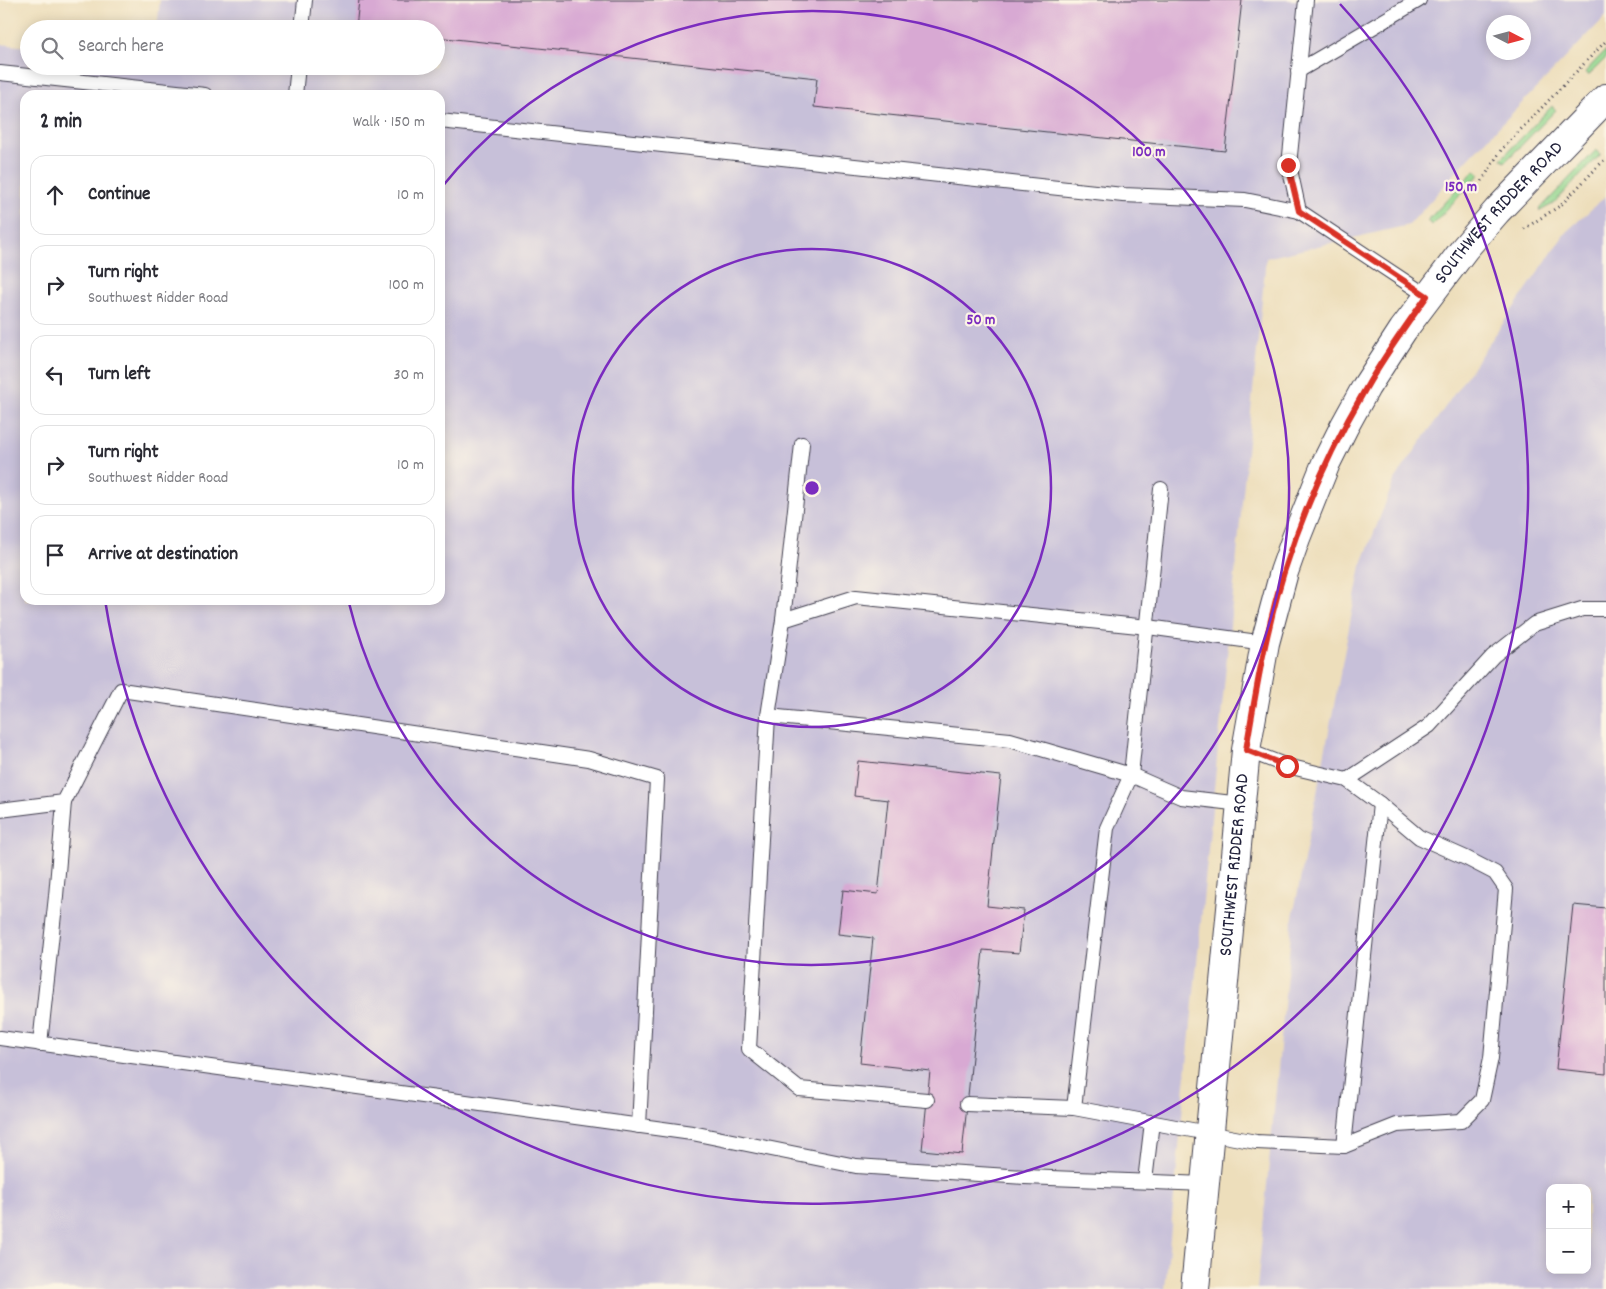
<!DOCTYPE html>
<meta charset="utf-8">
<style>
:root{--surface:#fff;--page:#f7f7f7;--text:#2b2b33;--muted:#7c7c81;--line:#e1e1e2}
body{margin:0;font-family:Dekko,sans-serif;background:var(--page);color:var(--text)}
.controls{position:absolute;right:15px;bottom:15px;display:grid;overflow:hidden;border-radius:10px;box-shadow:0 2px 12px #0003}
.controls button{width:45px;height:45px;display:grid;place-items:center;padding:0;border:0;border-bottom:1px solid var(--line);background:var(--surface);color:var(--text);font:25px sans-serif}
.compass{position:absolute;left:1486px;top:15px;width:45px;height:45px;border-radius:50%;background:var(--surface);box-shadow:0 2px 12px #0003;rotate:96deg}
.stop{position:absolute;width:15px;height:15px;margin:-11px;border:4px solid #d93025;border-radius:50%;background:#fff}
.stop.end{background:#d93025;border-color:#fff;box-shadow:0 1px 5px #0008}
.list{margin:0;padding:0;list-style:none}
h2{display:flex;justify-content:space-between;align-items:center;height:65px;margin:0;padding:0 20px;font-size:21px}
h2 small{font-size:16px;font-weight:400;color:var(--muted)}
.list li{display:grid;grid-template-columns:32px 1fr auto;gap:15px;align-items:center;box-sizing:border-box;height:80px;margin:0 10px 10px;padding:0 10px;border:1px solid var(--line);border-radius:15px}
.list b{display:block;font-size:19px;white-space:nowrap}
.list p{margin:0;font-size:16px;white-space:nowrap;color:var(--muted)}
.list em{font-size:16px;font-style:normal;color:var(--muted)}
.icon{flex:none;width:28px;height:28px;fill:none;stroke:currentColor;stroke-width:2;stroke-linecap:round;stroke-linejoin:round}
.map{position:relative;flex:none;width:1606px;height:1289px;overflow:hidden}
.search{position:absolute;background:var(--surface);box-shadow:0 2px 12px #0003;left:20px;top:20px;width:425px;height:55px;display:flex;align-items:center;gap:12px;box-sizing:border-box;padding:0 18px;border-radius:28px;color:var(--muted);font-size:19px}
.panel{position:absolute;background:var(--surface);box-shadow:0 2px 12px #0003;left:20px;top:90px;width:425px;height:515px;border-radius:15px}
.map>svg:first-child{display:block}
.industrial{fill:#c7c0d9;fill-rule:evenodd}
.green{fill:#92d58d;stroke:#5a7c64}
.building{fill:#d8a9d3}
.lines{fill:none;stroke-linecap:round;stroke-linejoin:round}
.lane-casing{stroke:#403e4e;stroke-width:16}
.secondary-casing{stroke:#403e4e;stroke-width:30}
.path{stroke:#403e4e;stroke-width:3;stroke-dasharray:1 4;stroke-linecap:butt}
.lane{stroke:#fff;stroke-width:14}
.secondary{stroke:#fff;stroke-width:28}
.route{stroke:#d93025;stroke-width:6}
.ring{fill:none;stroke:#7b2cbf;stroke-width:2.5}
.labels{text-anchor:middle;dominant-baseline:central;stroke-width:4.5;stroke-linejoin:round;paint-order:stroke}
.street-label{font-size:19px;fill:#22223b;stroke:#fcf5e5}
.centre{fill:#7b2cbf;stroke:#fcf5e5;stroke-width:2.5}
.ring-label{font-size:15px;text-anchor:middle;font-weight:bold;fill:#7b2cbf;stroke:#fcf5e5;stroke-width:4.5;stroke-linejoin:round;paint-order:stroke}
</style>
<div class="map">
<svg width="1606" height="1289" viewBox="0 0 1606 1289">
<rect width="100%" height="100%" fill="#fcf5e5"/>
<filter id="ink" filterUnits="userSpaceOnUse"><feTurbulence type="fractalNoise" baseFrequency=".02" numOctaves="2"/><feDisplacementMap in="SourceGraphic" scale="10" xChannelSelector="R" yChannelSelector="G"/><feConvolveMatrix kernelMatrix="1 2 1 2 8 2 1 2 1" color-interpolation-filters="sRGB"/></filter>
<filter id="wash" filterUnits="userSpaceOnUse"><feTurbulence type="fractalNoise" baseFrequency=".0096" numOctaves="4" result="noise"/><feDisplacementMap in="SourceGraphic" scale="20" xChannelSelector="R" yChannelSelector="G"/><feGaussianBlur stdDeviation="1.12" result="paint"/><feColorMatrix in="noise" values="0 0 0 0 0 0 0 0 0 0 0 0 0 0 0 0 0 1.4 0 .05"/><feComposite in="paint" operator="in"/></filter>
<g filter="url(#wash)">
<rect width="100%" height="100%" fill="#eddebb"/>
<g class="industrial">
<path d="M160 0H1606V16L1466 161 1409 225 1266 258 1165 1289H0V44L29 47V66H436V29H157ZM1494 22H1524V52H1494ZM25 95H440V600H25Z"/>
<path d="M1606 196V1289H1257L1292 922 1361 566 1394 481 1566 232ZM1550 1188H1587V1270H1550Z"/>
</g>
<g class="green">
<polygon points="1606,50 1606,58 1588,76 1585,72"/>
<polygon points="1552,106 1556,110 1505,162 1501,159"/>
<polygon points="1596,150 1601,154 1553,204 1540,211 1539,210"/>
<polygon points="1475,170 1480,174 1432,225 1427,221"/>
</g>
<g id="blocks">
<g class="building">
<polygon points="359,0 1242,0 1225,151 814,107 817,78 436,37 436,29 356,28"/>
<polygon points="858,761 1001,776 987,906 1024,910 1019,953 983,950 962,1154 922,1150 930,1071 860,1063 873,938 838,934 843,890 878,894 888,800 854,796"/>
<polygon points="1573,905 1606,908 1606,1074 1556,1069"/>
</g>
</g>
</g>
<g filter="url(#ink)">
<use href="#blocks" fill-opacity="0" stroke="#403e4e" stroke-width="1"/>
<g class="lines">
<g class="lane-casing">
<g id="lane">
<polyline points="302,29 305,0"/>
<polyline points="1298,71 1419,0"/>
<polyline points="0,73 205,95"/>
<polyline points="295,95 298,66"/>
<polyline points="440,121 1123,195 1245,200 1299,211 1427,296"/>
<polyline points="1299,211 1289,165 1306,0"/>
<polyline points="802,444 783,620 768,716 749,1049 799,1089 927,1100"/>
<polyline points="783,620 856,597 1148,627 1265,643"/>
<polyline points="768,716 1010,740 1131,775 1161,489"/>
<polyline points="1347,780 1429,726 1493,656 1534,624 1582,609 1606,609"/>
<polyline points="1241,804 1181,797 1131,775 1107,828 1074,1108 1256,1142 1344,1146 1397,1125 1461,1121 1482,1100 1491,1058 1506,889 1495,873 1466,858 1419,837 1380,804 1347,780 1287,766 1246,750"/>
<polyline points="0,810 64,802 121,690 589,759 657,779 639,1126"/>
<polyline points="0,1038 692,1133 856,1166 1025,1177 1205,1184"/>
<polyline points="40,1044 56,896 64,802"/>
<polyline points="967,1104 1074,1108"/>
<polyline points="1344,1146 1380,804"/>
<polyline points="1145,1181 1152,1122"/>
</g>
</g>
<g class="secondary-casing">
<g id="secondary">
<path id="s1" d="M1195 1289 1246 750 1265 643 1284 572 1296 538 1326 463 1344 427 1366 387 1403 330 1465 248 1497 211 1606 98"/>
</g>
</g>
<g class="path">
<polyline points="1482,181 1501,150 1606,41"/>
<polyline points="1524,229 1561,205 1606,158"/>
</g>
<use href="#lane" class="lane"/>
<use href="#secondary" class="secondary"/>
</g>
</g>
<g class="lines" filter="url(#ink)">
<path class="route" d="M1287 766 1246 750C1256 690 1266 630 1284 572 1304 508 1332 446 1366 388 1384 356 1406 326 1427 296L1299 211 1288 165"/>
</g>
<g class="ring">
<circle cx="812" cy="488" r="239"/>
<path d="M441 188A477 477 0 1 1 349 603"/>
<path d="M1340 4A716 716 0 1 1 105 600"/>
</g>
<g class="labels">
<g class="street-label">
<text stroke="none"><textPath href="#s1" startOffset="1146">SOUTHWEST RIDDER ROAD</textPath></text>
<text stroke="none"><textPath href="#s1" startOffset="426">SOUTHWEST RIDDER ROAD</textPath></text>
</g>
</g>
<circle cx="812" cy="488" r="8" class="centre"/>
<g class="ring-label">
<text x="1149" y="156">100 m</text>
<text x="1461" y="191">150 m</text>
<text x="981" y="324">50 m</text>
</g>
</svg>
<div class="controls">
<button>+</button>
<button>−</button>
</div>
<svg class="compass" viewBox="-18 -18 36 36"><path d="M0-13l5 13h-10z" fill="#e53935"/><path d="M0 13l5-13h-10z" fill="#7c7c81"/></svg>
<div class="stop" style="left:1287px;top:766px"></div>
<div class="stop end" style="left:1288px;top:165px"></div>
<div class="search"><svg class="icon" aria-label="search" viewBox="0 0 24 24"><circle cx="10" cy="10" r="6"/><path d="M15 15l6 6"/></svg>Search here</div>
<section class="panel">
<h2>2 min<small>Walk · 150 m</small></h2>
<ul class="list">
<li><svg class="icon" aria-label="ahead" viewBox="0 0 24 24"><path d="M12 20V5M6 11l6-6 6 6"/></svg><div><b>Continue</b></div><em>10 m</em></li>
<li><svg class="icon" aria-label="right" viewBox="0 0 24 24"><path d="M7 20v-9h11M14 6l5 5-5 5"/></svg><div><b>Turn right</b><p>Southwest Ridder Road</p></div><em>100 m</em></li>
<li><svg class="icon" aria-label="left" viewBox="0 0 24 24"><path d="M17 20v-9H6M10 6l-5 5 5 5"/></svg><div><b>Turn left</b></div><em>30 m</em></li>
<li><svg class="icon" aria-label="right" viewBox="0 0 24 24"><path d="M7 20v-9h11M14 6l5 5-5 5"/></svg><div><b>Turn right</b><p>Southwest Ridder Road</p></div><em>10 m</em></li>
<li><svg class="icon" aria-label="arrive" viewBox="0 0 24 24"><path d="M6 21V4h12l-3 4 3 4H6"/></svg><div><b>Arrive at destination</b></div></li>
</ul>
</section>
</div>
